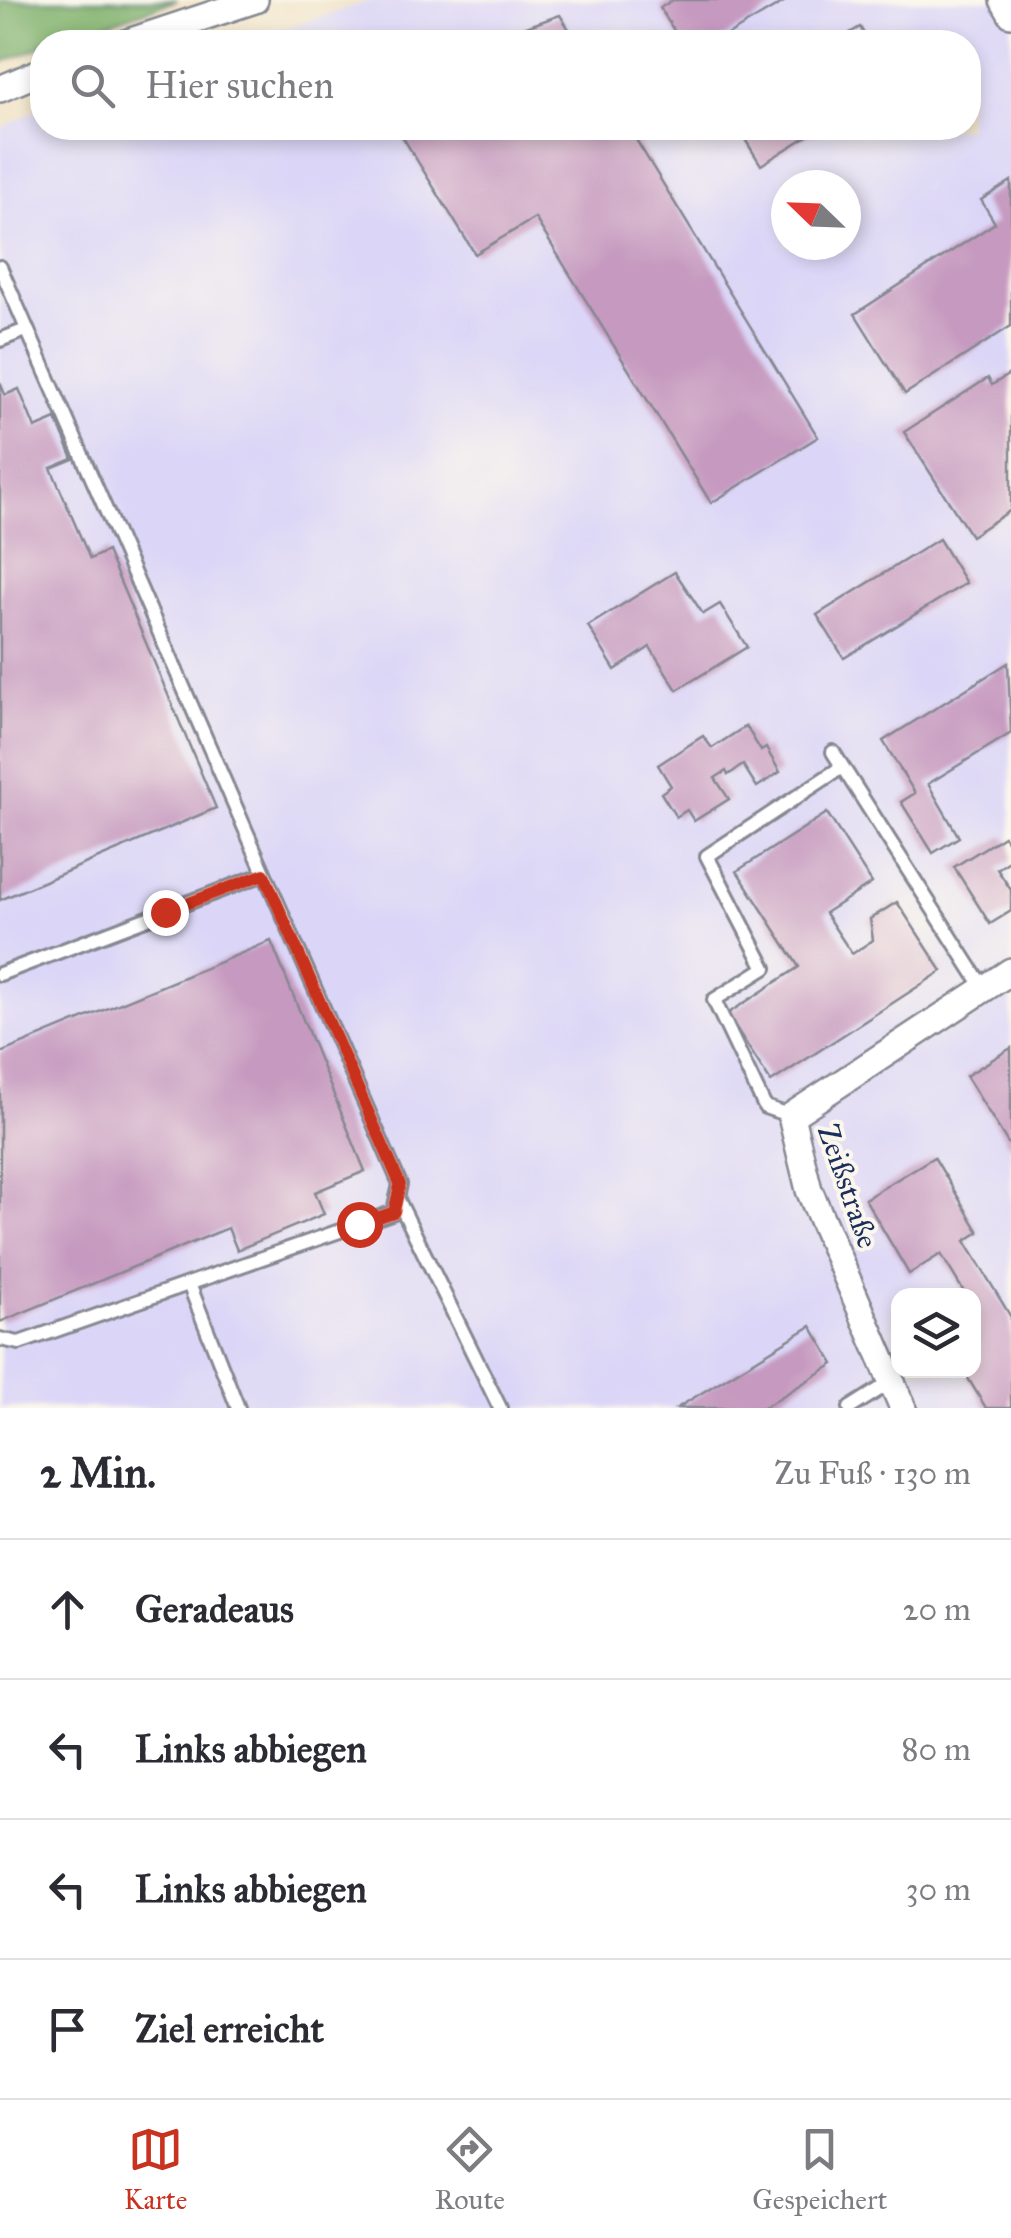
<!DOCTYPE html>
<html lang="de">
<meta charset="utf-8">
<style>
:root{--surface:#fff;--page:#f7f7f7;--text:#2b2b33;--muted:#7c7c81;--line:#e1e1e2;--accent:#c8321e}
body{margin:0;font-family:"IM FELL Great Primer",serif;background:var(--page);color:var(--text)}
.controls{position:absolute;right:30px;bottom:30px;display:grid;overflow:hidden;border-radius:20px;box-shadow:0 5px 15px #0003}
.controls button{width:90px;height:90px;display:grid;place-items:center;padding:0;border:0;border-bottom:2px solid var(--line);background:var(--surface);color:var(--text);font:50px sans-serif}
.compass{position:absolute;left:771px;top:170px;width:90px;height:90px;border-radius:50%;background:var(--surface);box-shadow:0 5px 15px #0003;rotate:293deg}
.stop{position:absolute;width:30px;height:30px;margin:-22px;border:8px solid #c8321e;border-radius:50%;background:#fff}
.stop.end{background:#c8321e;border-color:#fff;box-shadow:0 2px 10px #0008}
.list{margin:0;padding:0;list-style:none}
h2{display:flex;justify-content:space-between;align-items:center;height:130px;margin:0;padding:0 40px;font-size:42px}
h2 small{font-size:32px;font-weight:400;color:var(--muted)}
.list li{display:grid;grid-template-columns:65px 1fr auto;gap:30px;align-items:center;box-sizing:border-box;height:140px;padding:0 40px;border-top:2px solid var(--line)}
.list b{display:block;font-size:38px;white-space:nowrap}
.list em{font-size:32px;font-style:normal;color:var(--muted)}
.icon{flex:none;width:55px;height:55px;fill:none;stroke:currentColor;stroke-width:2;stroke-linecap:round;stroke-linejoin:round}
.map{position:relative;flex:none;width:1011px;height:1408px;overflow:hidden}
.search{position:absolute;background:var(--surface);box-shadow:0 5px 15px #0003;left:30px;right:30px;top:30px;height:110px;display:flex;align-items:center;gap:25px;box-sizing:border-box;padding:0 35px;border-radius:40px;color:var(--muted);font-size:38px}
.sheet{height:690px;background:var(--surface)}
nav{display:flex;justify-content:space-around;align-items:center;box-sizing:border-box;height:140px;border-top:2px solid var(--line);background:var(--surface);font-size:28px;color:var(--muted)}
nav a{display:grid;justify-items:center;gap:5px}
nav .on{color:var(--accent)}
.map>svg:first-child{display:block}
.built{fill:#dbd6f7;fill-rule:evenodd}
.forest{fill:#7eb06a;stroke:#4c7064;stroke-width:2.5}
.building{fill:#c69ac0}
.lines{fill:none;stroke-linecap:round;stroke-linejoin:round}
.lane-casing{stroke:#868892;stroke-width:18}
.street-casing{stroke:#868892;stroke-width:30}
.lane{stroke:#fff;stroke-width:12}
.street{stroke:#fff;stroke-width:25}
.route{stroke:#c8321e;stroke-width:12}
.labels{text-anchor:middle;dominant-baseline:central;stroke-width:8;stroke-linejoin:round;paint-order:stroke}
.street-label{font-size:30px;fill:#1b2f5e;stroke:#fbf7ec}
</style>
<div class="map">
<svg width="1011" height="1408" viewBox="0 0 1011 1408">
<rect width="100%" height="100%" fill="#fbf7ec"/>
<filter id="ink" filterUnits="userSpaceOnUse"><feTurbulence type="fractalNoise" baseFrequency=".01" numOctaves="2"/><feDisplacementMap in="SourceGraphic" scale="20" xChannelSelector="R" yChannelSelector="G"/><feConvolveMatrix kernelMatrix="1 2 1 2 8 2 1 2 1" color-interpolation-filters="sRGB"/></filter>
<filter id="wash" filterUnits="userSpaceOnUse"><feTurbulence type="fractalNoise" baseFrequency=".0048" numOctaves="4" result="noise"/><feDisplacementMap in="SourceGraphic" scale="40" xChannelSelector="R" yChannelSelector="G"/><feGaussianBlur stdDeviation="2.25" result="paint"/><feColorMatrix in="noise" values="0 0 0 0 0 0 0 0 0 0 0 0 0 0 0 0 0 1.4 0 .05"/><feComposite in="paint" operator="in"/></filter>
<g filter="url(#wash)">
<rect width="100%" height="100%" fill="#f0e2c5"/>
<path class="built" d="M373 0H1011V1408H0V129L42 107V128H968V42H244ZM786 185H846V245H786ZM898 1296H974V1370H898Z"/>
<polygon class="forest" points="0,0 177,0 55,42 42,42 42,47 0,63"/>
<g id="blocks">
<g class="building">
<polygon points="673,0 787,0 716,42 681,42 660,8"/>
<polygon points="560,15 577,42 484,42"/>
<polygon points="860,27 869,42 835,42"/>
<polygon points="397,128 629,128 818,437 711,503 535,218 475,254"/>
<polygon points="738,128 820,128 761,165"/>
<polygon points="1011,181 1011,326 905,394 855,314 995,223 981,200"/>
<polygon points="1011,373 1011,510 971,536 904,432 988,378 992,385"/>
<polygon points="0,382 5,395 19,389 35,428 56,419 73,459 51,468 90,559 107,551 216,808 0,900"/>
<polygon points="939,539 966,583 844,658 817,615"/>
<polygon points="675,572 703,614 720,604 747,647 677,690 650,647 615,670 588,626"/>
<polygon points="1008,663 1011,733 928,784 959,837 933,853 901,802 915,793 883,741"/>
<polygon points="746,726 761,751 766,748 780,772 757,787 743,765 728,775 726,771 715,778 729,799 694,821 687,810 676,817 661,793 671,786 658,765 703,736 712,748"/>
<polygon points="827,813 872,883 825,913 852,954 873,940 870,919 897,902 942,971 771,1082 727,1014 799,967 737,871"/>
<polygon points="1004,836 1011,846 1011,860 997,869 1011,890 1011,911 990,924 954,867"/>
<polygon points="271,941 365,1171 315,1192 324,1214 237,1250 228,1228 0,1322 0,1053"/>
<polygon points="1011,1048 1011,1148 966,1076"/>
<polygon points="934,1157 979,1232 965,1241 1011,1317 1011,1408 986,1408 963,1370 974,1370 974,1296 959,1296 964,1292 941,1254 909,1274 865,1199"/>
<polygon points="811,1326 834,1364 763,1408 677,1408"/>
</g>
</g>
</g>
<g filter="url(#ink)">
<use href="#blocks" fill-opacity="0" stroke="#868892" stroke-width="2.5"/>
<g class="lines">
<g class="lane-casing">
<g id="lane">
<polyline points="0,267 400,1184 394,1212 19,1343 0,1339"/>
<polyline points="0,340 26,330"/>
<polyline points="833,752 984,989"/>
<polyline points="0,974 264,874"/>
<polyline points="791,1116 765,1107 714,1000 765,968 707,856 842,767"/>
<polyline points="397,1198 500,1408"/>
<polyline points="189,1284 238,1408"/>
<polyline points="850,1408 891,1382"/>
</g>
</g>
<g class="street-casing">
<g id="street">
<polyline points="1003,0 1011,14"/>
<polyline points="128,42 255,0"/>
<polyline points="0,89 42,71"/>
<polyline points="903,1408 809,1190 791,1116 1011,971"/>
</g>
</g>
<use href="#lane" class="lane"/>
<use href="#street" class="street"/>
</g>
</g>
<g class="lines" filter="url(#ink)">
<polyline class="route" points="165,912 264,874 400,1184 394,1212 359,1224"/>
</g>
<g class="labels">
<g class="street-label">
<text transform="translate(848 1186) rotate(71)">Zeißstraße</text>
</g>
</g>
</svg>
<div class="controls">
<button><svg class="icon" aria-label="layers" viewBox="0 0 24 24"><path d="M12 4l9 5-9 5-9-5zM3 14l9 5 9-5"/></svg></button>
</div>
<svg class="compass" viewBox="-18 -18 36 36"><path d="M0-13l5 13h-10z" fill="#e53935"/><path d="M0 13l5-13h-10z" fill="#7c7c81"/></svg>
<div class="stop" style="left:359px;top:1224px"></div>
<div class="stop end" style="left:165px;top:912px"></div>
<div class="search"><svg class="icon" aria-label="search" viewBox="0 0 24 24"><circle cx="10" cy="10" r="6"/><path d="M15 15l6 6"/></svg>Hier suchen</div>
</div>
<section class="sheet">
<h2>2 Min.<small>Zu Fuß · 130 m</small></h2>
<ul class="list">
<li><svg class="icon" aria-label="ahead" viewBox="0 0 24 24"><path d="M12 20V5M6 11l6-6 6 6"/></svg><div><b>Geradeaus</b></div><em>20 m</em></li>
<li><svg class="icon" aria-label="left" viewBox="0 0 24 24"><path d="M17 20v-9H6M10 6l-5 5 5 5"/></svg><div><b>Links abbiegen</b></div><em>80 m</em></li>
<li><svg class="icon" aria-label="left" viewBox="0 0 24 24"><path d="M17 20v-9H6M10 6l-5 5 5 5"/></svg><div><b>Links abbiegen</b></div><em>30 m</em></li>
<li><svg class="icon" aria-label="arrive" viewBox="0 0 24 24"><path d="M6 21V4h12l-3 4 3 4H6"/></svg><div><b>Ziel erreicht</b></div></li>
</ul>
</section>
<nav>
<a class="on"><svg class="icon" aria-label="map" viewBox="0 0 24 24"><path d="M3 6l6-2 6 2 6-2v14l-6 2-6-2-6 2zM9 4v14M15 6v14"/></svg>Karte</a>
<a><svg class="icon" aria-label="directions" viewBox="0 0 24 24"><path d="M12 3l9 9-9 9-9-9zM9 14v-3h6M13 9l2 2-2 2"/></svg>Route</a>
<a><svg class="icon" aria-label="saved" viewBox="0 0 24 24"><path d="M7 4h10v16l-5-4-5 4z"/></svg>Gespeichert</a>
</nav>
